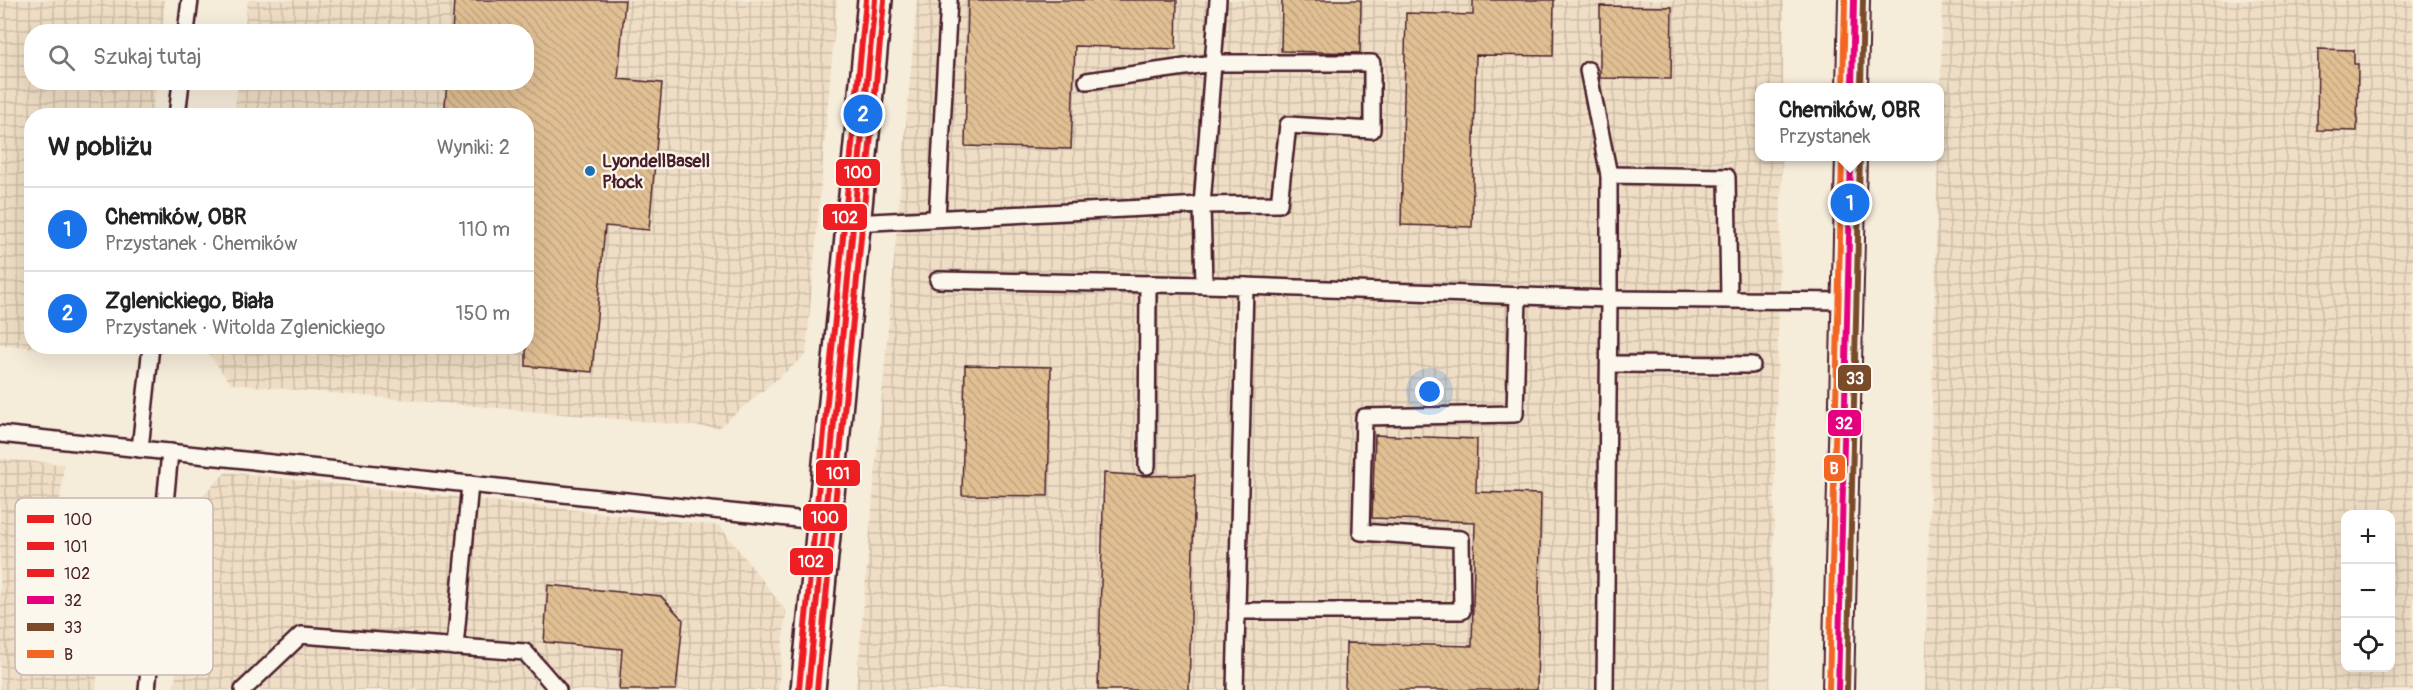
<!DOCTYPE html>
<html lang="pl">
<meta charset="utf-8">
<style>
:root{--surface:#fff;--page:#f2f2f2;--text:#222;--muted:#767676;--line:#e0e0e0;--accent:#1a73e8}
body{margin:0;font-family:Pangolin,sans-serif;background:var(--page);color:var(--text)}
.controls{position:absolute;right:18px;bottom:18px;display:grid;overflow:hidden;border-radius:12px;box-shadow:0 6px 24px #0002}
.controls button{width:54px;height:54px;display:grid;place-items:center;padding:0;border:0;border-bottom:2px solid var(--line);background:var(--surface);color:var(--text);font:30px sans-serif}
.you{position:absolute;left:1430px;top:392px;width:21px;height:21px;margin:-15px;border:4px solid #fff;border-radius:50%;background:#1a73e8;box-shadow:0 0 0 9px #1a73e833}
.badge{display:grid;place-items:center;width:39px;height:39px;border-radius:50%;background:var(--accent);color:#fff;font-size:20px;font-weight:700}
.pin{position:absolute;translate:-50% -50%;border:3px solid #fff;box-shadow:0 2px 6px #0006}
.popup{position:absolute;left:1755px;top:83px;width:189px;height:78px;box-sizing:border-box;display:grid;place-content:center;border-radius:12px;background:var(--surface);filter:drop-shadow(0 2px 4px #0005);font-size:20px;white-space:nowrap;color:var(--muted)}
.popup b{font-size:22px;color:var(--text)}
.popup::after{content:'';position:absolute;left:50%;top:100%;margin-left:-12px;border:12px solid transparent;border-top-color:var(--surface)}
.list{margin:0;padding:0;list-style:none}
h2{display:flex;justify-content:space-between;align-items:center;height:78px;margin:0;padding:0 24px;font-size:26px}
h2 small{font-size:20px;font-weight:400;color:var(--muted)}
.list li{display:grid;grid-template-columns:39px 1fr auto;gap:18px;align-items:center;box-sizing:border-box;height:84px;padding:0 24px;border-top:2px solid var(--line)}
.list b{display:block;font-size:22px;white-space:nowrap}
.list p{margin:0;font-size:20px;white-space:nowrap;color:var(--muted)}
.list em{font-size:20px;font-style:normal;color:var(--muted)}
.icon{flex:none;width:33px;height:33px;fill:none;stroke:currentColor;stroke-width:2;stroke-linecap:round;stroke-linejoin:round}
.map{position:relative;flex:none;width:2413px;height:690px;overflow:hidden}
.search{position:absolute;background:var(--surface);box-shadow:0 6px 24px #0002;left:24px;top:24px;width:510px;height:66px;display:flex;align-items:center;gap:15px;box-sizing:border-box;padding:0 21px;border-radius:24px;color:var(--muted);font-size:22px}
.panel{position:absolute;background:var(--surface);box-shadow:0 6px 24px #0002;left:24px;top:108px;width:510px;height:246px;border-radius:24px}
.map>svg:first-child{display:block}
.industrial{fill:url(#industrial-grid);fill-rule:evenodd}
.building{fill:url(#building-back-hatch);stroke:#4a1f2b;stroke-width:1.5}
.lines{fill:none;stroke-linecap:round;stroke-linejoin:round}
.lane-casing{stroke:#4a1f2b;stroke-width:20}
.street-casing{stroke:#4a1f2b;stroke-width:34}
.secondary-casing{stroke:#4a1f2b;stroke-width:38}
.lane{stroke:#fbf7ec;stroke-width:15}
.street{stroke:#fbf7ec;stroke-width:30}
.secondary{stroke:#fbf7ec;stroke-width:33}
.bus-1-casing{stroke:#fbf7ec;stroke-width:10}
.bus-2-casing{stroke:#fbf7ec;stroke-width:10}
.bus-3-casing{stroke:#fbf7ec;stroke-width:10}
.bus-4-casing{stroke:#fbf7ec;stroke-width:10}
.bus-5-casing{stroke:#fbf7ec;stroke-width:10}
.bus-6-casing{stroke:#fbf7ec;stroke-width:10}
.bus-1{stroke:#ee1f23;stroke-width:6}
.bus-2{stroke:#ee1f23;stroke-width:6}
.bus-3{stroke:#ee1f23;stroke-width:6}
.bus-4{stroke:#e5007d;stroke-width:6}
.bus-5{stroke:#7a4b2a;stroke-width:6}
.bus-6{stroke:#f26522;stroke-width:6}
.poi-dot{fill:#1f6fb2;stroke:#fbf7ec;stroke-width:2}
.labels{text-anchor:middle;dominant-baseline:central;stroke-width:4.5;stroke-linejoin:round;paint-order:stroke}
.poi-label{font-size:18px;font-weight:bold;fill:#4a1f2b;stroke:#fbf7ec;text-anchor:start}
.key{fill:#fbf7ec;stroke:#c6b6b2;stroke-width:1.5}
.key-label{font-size:16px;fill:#4a1f2b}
.line-badge{stroke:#fbf7ec;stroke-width:2}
.badge-label{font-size:16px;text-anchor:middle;font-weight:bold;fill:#fff}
</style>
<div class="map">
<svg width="2413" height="690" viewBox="0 0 2413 690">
<defs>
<pattern id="industrial-grid" width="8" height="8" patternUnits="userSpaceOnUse" patternTransform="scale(1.5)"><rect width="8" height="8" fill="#efdec5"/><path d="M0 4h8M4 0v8" fill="none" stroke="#cebea9"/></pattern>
<pattern id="building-back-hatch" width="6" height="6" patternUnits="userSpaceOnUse" patternTransform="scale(1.5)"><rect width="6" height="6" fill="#e0bf93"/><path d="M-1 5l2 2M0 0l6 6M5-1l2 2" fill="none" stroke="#c2a47f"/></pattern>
</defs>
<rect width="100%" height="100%" fill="#f6ecda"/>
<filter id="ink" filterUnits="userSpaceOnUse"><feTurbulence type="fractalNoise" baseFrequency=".0167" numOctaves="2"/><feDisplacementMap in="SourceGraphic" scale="12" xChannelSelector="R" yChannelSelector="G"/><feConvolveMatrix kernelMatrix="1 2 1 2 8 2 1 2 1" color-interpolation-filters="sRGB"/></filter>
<g filter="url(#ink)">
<g class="industrial">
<polygon points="0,0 165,0 162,31 32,32 32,82 156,83 152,115 32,116 32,346 89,347 77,353 0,344"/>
<polygon points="248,0 837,0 806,355 718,428 231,384 206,350 207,346 526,346 526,116 234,115 238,83 526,82 526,32 244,31"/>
<polygon points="917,0 1784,0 1783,87 1760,88 1760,156 1782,157 1770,690 856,690"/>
<path d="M1942 0H2413V690H1925L1938 157 1940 156ZM2346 514H2390V668H2346Z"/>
<polygon points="0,459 64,464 55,551 109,561 96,690 0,690"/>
<polygon points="226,472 720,526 786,611 778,690 174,690 197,501"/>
</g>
<g class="building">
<polygon points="454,0 625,0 618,79 662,83 649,230 605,226 592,372 526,366 526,116 444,116 447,82 526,82 526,32 452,32"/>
<polygon points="968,0 1177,0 1176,49 1075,46 1071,149 965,146"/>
<polygon points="1282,0 1361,0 1360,53 1281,51"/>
<polygon points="1473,0 1554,0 1553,56 1476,55 1472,227 1401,225 1406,13 1473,15"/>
<polygon points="1600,6 1672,7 1671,79 1600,78"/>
<polygon points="2318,49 2354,50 2354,64 2358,64 2357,131 2317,130"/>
<polygon points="965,365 1051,367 1048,496 962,495"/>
<polygon points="1375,435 1477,439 1476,492 1541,494 1537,690 1345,690 1346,643 1472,646 1475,522 1372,518"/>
<polygon points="1104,473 1146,476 1195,475 1189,690 1098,690"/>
<polygon points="44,558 96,561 92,612 40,609"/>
<polygon points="548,585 661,596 683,620 676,690 619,690 622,649 544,642"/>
</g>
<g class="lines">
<g class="lane-casing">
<g id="lane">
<polyline points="186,32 190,0"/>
<polyline points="1588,70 1609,175"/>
<polyline points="1087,81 1213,63 1372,63 1372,130 1288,125 1279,204 1202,205 1218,0"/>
<polyline points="177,116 181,82"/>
<polyline points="937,218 949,0"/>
<polyline points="853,223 1202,205 1204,285 1245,286 1235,690"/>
<polyline points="938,280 1204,285"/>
<polyline points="1245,286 1609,299 1609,175 1727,177 1729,300"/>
<polyline points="1609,364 1752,365"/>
<polyline points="0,434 825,522"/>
<polyline points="140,449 151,346"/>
<polyline points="1147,466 1148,284"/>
<polyline points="1237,611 1462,611 1461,539 1361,532 1364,417 1515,414 1518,296"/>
<polyline points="455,647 470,484"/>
<polyline points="147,690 170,452"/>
<polyline points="243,690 301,635 525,652 558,690"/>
<polyline points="1605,690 1609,299 1847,301"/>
</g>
</g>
<g class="street-casing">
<g id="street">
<polyline points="1852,88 1854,0"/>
<polyline points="1838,690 1851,156"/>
</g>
</g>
<g class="secondary-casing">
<polyline id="secondary" points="808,690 875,0"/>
</g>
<use href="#lane" class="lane"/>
<use href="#street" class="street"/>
<use href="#secondary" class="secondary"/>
<g class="bus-1-casing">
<polyline id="bus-1" points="808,690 875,0"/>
</g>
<g class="bus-2-casing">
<polyline id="bus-2" points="817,690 884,1"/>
</g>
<g class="bus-3-casing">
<polyline id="bus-3" points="799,689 866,0"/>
</g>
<g class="bus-4-casing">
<g id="bus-4">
<polyline points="1852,88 1854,0"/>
<polyline points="1838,690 1851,156"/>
</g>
</g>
<g class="bus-5-casing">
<g id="bus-5">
<polyline points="1861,88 1863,0"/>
<polyline points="1847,690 1860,156"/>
</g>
</g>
<g class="bus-6-casing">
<g id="bus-6">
<polyline points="1843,88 1845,0"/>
<polyline points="1829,690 1842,156"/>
</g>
</g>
<use href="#bus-1" class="bus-1"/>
<use href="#bus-2" class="bus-2"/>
<use href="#bus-3" class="bus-3"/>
<use href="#bus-4" class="bus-4"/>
<use href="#bus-5" class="bus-5"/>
<use href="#bus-6" class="bus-6"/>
</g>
</g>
<circle class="poi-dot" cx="590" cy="171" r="6"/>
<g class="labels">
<g class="poi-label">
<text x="602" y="161">LyondellBasell<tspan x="602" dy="21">Płock</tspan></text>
</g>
</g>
<rect x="15" y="498" width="198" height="177" rx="9" class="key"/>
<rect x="27" y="515" width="27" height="8" fill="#ee1f23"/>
<rect x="27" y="542" width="27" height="8" fill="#ee1f23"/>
<rect x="27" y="569" width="27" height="8" fill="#ee1f23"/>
<rect x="27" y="596" width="27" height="8" fill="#e5007d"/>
<rect x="27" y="623" width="27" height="8" fill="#7a4b2a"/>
<rect x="27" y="650" width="27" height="8" fill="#f26522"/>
<g class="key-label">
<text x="64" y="525">100</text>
<text x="64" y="552">101</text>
<text x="64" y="579">102</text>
<text x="64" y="606">32</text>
<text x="64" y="633">33</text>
<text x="64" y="660">B</text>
</g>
<g class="line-badge">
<rect x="835" y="158" width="46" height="29" rx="6" fill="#ee1f23"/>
<rect x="822" y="203" width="46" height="28" rx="6" fill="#ee1f23"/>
<rect x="1837" y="364" width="35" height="28" rx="6" fill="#7a4b2a"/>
<rect x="1827" y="409" width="35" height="28" rx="6" fill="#e5007d"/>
<rect x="1823" y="454" width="23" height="28" rx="6" fill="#f26522"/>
<rect x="815" y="459" width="46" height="28" rx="6" fill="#ee1f23"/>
<rect x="802" y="503" width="46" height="29" rx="6" fill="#ee1f23"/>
<rect x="789" y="547" width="45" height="29" rx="6" fill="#ee1f23"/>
</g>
<g class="badge-label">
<text x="858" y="178">100</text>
<text x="845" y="223">102</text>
<text x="1855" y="384">33</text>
<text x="1844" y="429">32</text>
<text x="1834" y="474">B</text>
<text x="838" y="479">101</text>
<text x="825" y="523">100</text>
<text x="811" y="567">102</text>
</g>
</svg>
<div class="controls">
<button>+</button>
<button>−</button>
<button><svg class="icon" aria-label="locate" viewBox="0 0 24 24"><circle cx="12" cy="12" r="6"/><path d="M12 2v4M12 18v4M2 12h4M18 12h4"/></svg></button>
</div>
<div class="you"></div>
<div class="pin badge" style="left:1850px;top:203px">1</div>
<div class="popup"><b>Chemików, OBR</b>Przystanek</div>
<div class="pin badge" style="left:863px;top:114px">2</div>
<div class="search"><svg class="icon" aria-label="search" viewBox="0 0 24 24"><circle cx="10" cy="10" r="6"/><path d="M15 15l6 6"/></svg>Szukaj tutaj</div>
<section class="panel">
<h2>W pobliżu<small>Wyniki: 2</small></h2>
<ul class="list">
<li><span class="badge">1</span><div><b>Chemików, OBR</b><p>Przystanek · Chemików</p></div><em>110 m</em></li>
<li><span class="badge">2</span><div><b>Zglenickiego, Biała</b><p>Przystanek · Witolda Zglenickiego</p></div><em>150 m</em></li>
</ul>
</section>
</div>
